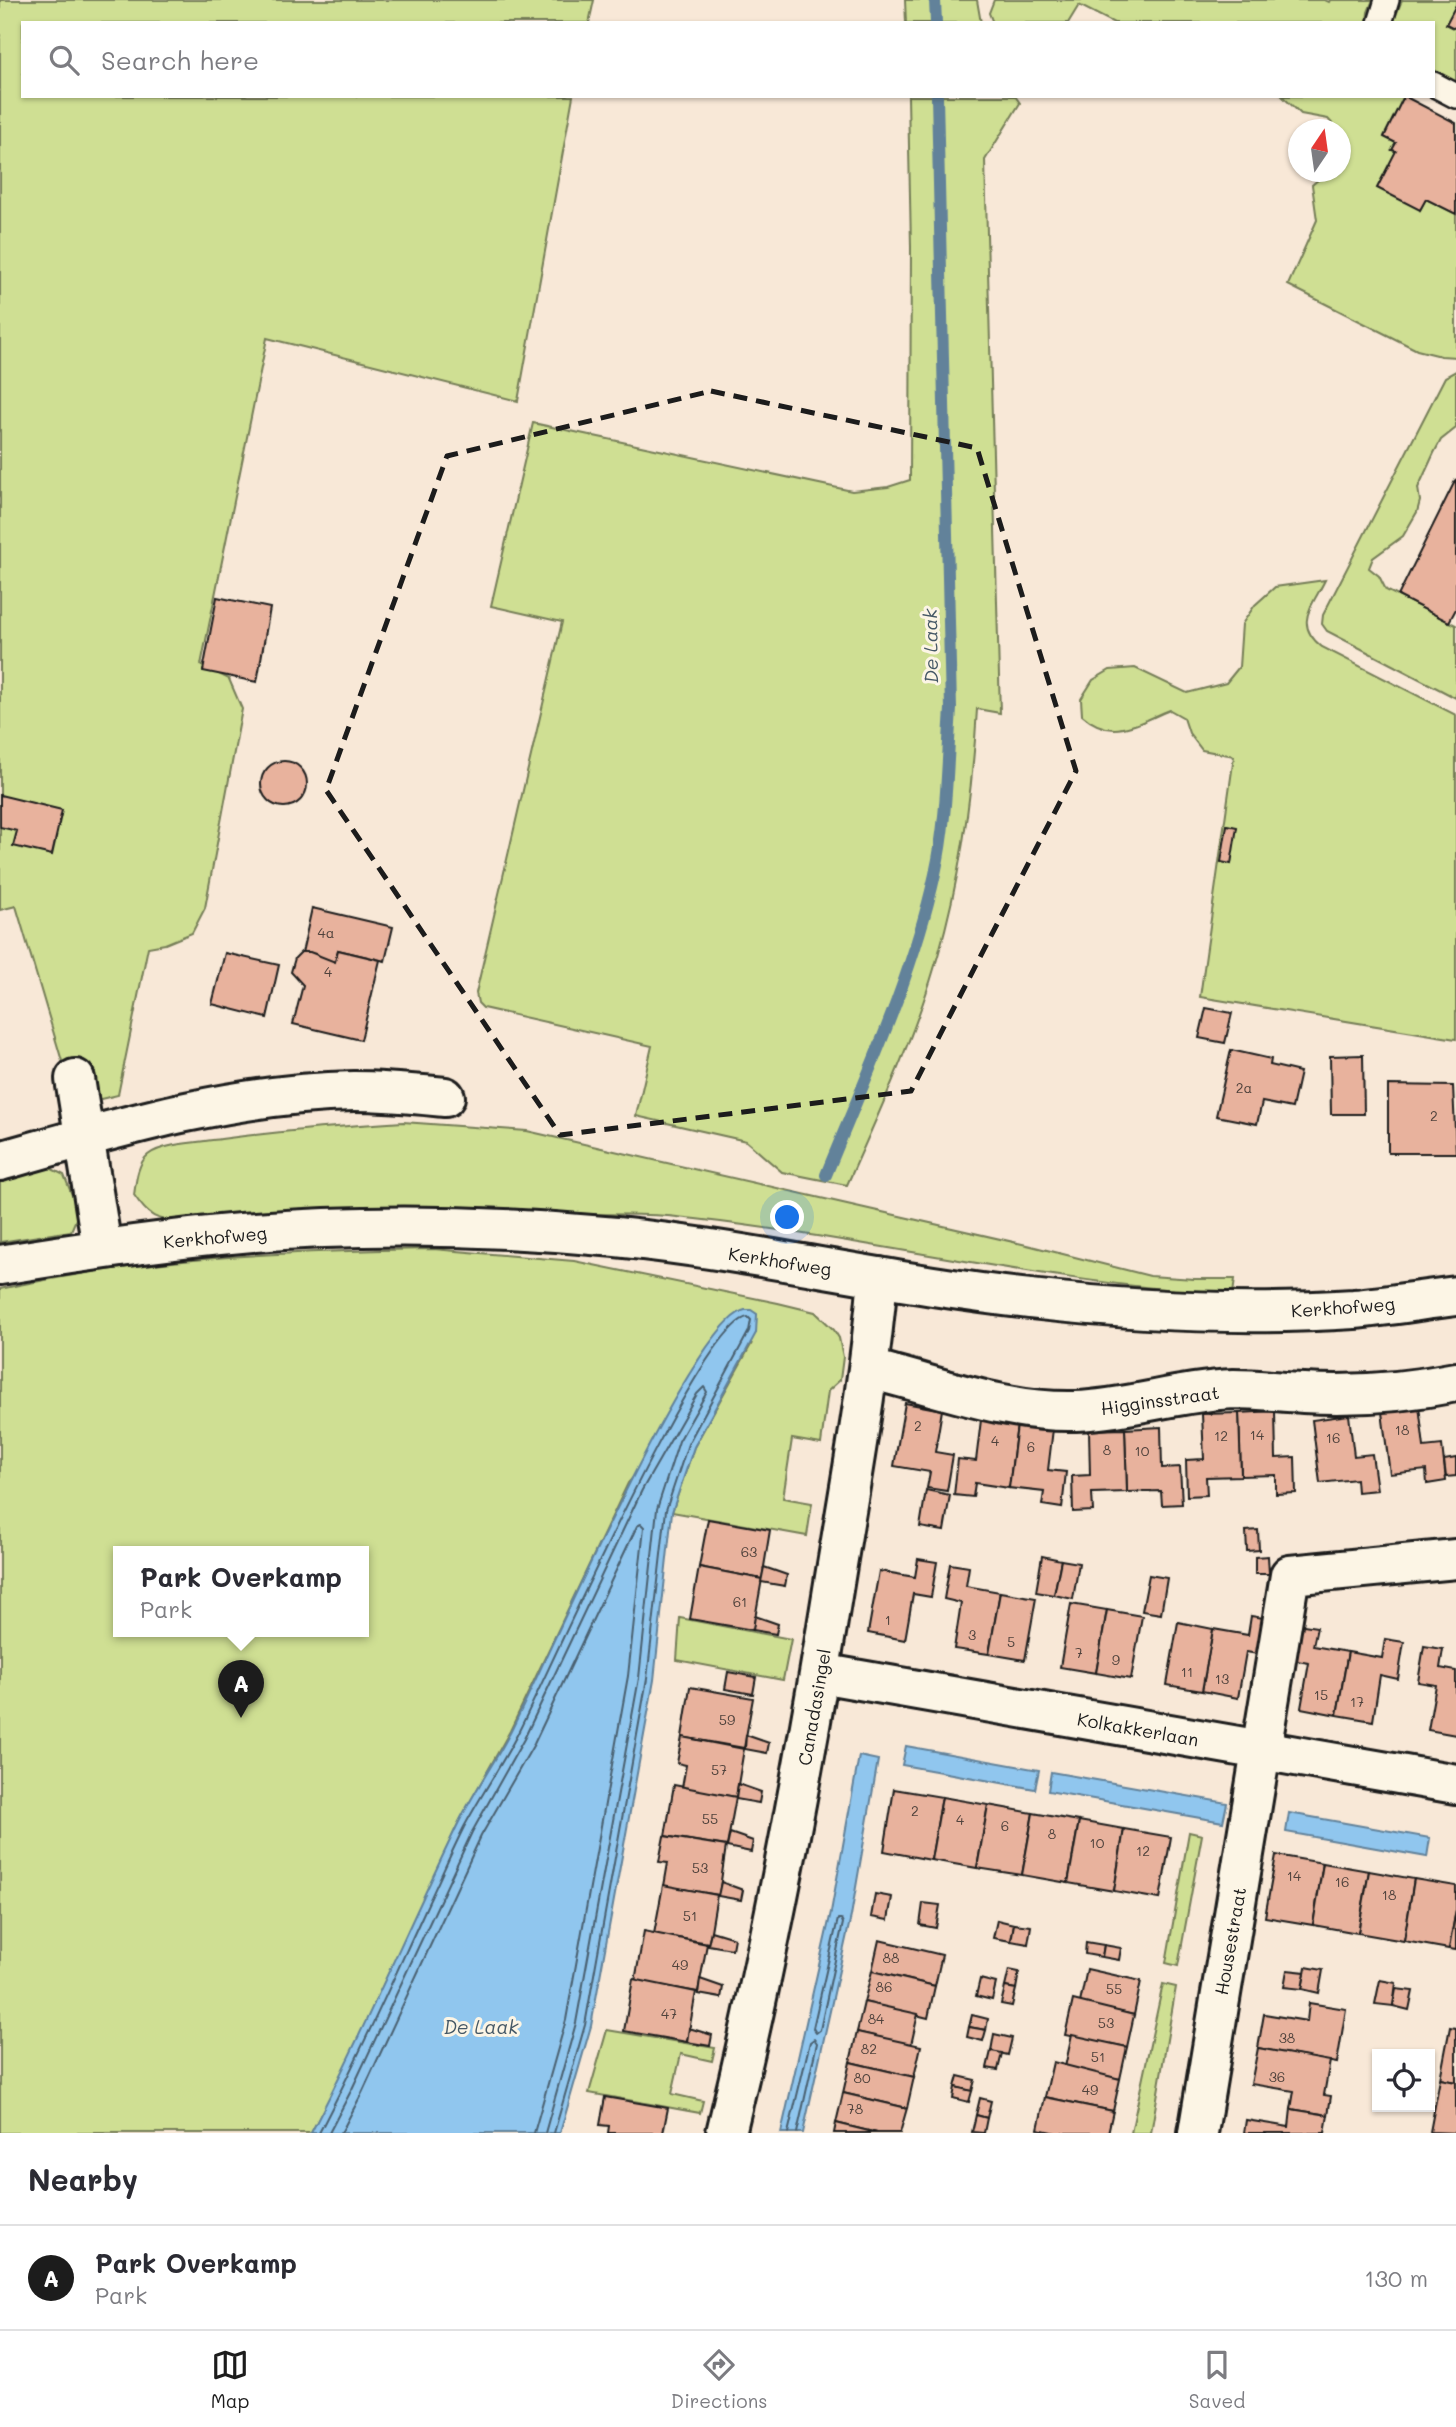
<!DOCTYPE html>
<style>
:root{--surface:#fff;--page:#f7f7f7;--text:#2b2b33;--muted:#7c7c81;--line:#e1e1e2;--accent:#1c1c1c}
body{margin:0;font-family:Mali,sans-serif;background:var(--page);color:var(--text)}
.controls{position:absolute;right:21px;bottom:21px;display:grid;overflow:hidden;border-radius:0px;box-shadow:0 2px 5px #0004}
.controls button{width:63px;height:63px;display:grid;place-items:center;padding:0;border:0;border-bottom:2px solid var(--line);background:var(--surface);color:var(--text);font:35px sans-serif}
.compass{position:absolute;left:1288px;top:119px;width:63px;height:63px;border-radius:50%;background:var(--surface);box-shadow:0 2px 5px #0004;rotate:13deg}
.you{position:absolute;left:788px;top:1218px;width:24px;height:24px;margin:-18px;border:5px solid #fff;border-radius:50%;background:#1a73e8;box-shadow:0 0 0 10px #1a73e833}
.badge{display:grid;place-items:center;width:46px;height:46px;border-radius:50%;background:var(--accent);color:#fff;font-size:23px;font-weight:700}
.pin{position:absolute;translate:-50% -58px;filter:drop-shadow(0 2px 4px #0008)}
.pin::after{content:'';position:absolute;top:37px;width:24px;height:21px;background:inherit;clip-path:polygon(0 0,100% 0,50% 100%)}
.popup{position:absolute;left:113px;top:1546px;width:256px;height:91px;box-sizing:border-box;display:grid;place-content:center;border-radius:0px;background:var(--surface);filter:drop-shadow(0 2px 5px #0005);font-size:23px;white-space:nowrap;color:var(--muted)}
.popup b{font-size:26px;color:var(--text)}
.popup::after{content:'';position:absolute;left:50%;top:100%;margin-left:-14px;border:14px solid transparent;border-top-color:var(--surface)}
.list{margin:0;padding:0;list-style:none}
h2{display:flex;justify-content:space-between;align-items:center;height:91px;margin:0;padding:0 28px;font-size:30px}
h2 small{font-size:23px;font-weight:400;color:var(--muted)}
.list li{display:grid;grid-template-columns:46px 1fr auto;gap:21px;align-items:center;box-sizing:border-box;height:105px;padding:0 28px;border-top:2px solid var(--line)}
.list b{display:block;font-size:26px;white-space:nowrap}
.list p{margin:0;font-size:23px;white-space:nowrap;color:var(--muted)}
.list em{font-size:23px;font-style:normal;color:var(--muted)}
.icon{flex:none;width:38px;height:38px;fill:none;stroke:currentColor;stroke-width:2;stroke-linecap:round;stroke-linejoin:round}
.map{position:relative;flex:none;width:1456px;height:2133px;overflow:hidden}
.search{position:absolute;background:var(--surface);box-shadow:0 2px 5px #0004;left:21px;right:21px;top:21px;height:77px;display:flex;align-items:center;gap:18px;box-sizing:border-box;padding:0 24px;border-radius:0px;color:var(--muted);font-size:26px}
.sheet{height:196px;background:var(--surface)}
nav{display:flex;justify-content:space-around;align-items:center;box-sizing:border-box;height:98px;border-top:2px solid var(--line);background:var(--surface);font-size:19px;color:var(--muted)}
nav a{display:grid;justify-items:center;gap:4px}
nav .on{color:var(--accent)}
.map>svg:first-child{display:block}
.green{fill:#cfdf93;stroke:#767e58;stroke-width:2;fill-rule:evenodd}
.water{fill:#90c6ee;stroke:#62829a;stroke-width:2}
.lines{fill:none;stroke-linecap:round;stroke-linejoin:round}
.shore{stroke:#4a6070;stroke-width:2}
.stream{stroke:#62829a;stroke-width:12}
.building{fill:#e8b29d;stroke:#1c1c1c;stroke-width:2}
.lane-casing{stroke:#1c1c1c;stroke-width:28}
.street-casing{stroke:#1c1c1c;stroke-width:44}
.secondary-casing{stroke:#1c1c1c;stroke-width:44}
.lane{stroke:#fcf5e5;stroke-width:23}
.street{stroke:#fcf5e5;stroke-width:38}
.secondary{stroke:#fcf5e5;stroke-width:38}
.marked{fill:none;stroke:#1c1c1c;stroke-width:5;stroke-dasharray:14 9;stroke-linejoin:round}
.labels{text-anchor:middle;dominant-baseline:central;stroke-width:6;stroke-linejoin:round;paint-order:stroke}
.number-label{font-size:14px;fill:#4f423c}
.street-label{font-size:18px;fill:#1c1c1c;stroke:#fcf5e5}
.water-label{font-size:19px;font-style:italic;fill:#455866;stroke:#fcf5e5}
</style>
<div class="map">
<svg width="1456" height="2133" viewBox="0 0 1456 2133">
<rect width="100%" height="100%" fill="#f8e8d7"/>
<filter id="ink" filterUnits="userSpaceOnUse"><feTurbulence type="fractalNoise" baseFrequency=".0143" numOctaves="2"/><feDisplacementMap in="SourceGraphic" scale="14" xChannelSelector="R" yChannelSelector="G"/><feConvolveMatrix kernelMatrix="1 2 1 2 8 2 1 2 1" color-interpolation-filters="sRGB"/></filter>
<g filter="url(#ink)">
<g class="green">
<polygon points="0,0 594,0 589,23 23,23 23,96 573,96 518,401 267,338 201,665 229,679 242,709 205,908 192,933 165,944 148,947 118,1095 75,1105 16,906 0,910"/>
<polygon points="905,0 977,0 981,23 906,23"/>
<polygon points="994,0 1325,0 1329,2 1330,0 1373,0 1368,12 1367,23 1114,23 1079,5 1068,23 993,23 989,13"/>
<polygon points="1402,0 1456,0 1456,85 1433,73 1433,23 1393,23"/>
<path d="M908 96H1015L1020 103 985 160 1000 713 977 709C972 801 958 895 930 982 907 1052 877 1118 847 1185L782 1172 746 1141 636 1116 652 1046 483 1008 478 1003 476 993 562 622 491 606 533 423 852 491 888 487 910 480 911 247Z"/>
<polygon points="1282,96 1404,96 1384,136 1396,143 1392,150 1396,151 1420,210 1426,199 1456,214 1456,357 1441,356 1417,350 1288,285 1317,220 1312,185 1327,172 1340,172 1341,152 1346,141 1341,134 1340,130 1337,129 1328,119 1301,114"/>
<polygon points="1456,371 1456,428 1441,440 1434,453 1418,488 1420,501 1417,512 1403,536 1373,558 1369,568 1379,576 1386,590 1456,625 1456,698 1327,631 1322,624 1323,615 1445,377"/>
<path d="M1325 580C1312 607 1293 624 1322 647L1456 715V1039L1200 997 1234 756 1202 750 1189 733 1184 718 1170 710C1139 722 1113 743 1082 715L1081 699 1093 680 1110 670 1135 668 1187 693 1226 683 1239 667 1242 624 1255 605 1275 587Z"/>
<path d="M403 1122 527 1131 1031 1246 1150 1276 1194 1279H1235L1233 1294C1046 1285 863 1236 677 1217 642 1213 606 1215 571 1214 442 1212 313 1219 184 1223 156 1219 150 1219 134 1195 136 1182 137 1164 148 1155 163 1143 202 1142 221 1139 282 1131 342 1126 403 1122Z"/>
<polygon points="34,1160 64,1175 79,1212 71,1231 0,1242 0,1171"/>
<path d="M433 1249 574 1261 778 1303 815 1312 834 1330 839 1338 843 1357 840 1380 828 1391 821 1444 792 1439 783 1498 812 1503 807 1536 672 1512 694 1447 752 1343 628 1483 510 1731 458 1824 338 2082 311 2133H0V1289C143 1258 287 1251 433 1249ZM119 1552H364V1632H119Z"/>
<polygon points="680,1618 791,1639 783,1680 677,1660"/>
<polygon points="1189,1832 1202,1835 1178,1966 1166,1963"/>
<polygon points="1163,1984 1176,1987 1151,2133 1131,2133"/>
<polygon points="607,2030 715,2048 712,2061 681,2054 672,2094 703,2101 700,2113 589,2093"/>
</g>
<g class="water">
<path d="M745 1310H751L757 1314 756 1333 694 1447 672 1512 654 1680 591 2026 560 2133H311C363 2033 407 1929 456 1828 472 1794 494 1764 511 1731 544 1667 692 1322 745 1310Z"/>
<polygon points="906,1746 1039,1770 1035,1789 902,1765"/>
<polygon points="859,1756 878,1760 851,1916 803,2133 781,2133 831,1912"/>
<polygon points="1051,1772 1227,1803 1223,1822 1048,1791"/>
<polygon points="1289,1813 1430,1838 1427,1857 1286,1832"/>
</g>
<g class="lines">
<g class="shore">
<polygon points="838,1919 841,1919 843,1923 820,2030 816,2033 813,2028"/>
<path d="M319 2133C358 2059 391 1984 426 1908 439 1881 451 1853 464 1827 481 1795 501 1766 517 1735 547 1677 701 1323 748 1317L751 1320 749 1331 688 1444 666 1510 647 1679 585 2025 554 2133"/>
<polyline points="329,2133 352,2089 472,1832 524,1739 642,1490 697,1394 704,1387 707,1392 679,1441 657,1509 639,1678 576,2023 545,2133"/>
<polyline points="341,2133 362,2093 481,1836 534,1744 637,1526 641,1524 644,1527 628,1676 566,2020 534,2133"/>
<polyline points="788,2133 810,2042 814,2039 817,2043 797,2133"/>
</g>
<g class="stream">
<polyline points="935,0 936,23"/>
<path d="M826 1175C866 1077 912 978 935 874 947 821 947 764 951 709L937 96"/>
</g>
</g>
<g class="building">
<polygon points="1456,5 1456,29 1446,24"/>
<polygon points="1404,96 1456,123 1456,214 1426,199 1420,210 1377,188 1396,151 1392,150 1396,143 1384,137"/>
<polygon points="1456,479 1456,609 1449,622 1398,596"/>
<polygon points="217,597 270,608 257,682 203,671"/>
<circle cx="284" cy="784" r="23"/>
<polygon points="0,795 62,810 52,855 13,846 17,831 0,827"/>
<polygon points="1227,825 1237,827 1231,864 1221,862"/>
<polygon points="312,908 393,927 385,961 338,950 335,962 322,959 317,954 302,953"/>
<polygon points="338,950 380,960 361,1040 293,1024 303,985 291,972 295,958 301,952 310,952 335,962"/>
<polygon points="225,953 279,965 267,1018 212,1004"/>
<polygon points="1206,1008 1232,1013 1225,1043 1199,1038"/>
<polygon points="1231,1050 1271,1059 1270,1065 1300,1072 1292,1108 1262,1102 1257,1124 1216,1116"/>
<polygon points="1363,1055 1364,1114 1331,1114 1330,1056"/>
<polygon points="1388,1085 1453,1086 1456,1153 1388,1153"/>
<polygon points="905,1403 942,1410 935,1452 953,1455 947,1491 927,1488 930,1472 894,1466"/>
<polygon points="1419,1406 1424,1447 1442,1445 1446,1481 1427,1484 1426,1470 1390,1474 1382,1412"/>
<polygon points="1275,1411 1276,1458 1295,1457 1296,1493 1276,1494 1276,1475 1241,1476 1239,1413"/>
<polygon points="1239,1413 1241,1476 1206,1477 1207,1495 1187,1496 1186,1460 1204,1459 1202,1414"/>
<polygon points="1349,1415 1354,1456 1372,1454 1377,1490 1357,1492 1356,1479 1320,1483 1312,1420"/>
<polygon points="981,1420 1017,1425 1009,1488 975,1483 973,1497 954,1495 958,1459 976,1461"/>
<polygon points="1017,1425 1053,1429 1048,1470 1066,1472 1062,1508 1042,1505 1044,1492 1009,1488"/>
<polygon points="1161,1427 1162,1468 1180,1467 1182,1504 1162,1505 1161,1491 1127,1492 1125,1429"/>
<polygon points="1125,1429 1127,1492 1092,1493 1093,1511 1073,1512 1072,1476 1090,1475 1089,1430"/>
<polygon points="1456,1458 1456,1476 1446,1477 1444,1460"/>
<polygon points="926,1490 950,1495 944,1531 920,1527"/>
<polygon points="708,1519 770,1530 762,1579 699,1567"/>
<polygon points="1258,1530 1259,1550 1247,1551 1246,1531"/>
<polygon points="1042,1556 1061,1560 1054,1595 1036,1592"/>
<polygon points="1268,1556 1269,1574 1255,1574 1255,1557"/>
<polygon points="918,1559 937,1562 931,1597 913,1594 905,1640 868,1633 879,1571 915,1577"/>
<polygon points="1061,1560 1079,1563 1073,1599 1054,1595"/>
<polygon points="950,1564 969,1567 966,1586 1000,1592 989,1654 954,1649 961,1603 944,1599"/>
<polygon points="699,1567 762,1579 753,1630 690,1619"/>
<polygon points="764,1567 787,1575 785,1586 761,1582"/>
<polygon points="1149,1575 1167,1578 1161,1614 1142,1611"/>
<polygon points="1000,1592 1036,1598 1025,1660 989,1654"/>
<polygon points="1071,1604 1107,1610 1096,1673 1060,1667"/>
<polygon points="1107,1610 1142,1616 1131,1679 1096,1673"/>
<polygon points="755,1616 778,1624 776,1634 753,1630"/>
<polygon points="1251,1616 1270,1619 1264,1655 1246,1652 1238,1698 1202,1691 1213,1629 1248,1635"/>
<polygon points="1178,1622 1213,1629 1202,1691 1167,1685"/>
<polygon points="1297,1624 1317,1627 1313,1646 1348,1652 1337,1715 1301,1708 1309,1663 1291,1660"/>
<polygon points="1385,1639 1404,1642 1398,1679 1380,1675 1373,1721 1337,1715 1348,1652 1382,1658"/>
<polygon points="1424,1646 1443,1649 1440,1668 1456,1671 1456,1735 1428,1730 1436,1685 1418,1682"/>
<polygon points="728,1672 756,1677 753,1694 725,1689"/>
<polygon points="690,1687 753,1698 744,1748 682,1737"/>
<polygon points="746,1735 769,1743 767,1753 745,1749"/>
<polygon points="682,1737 744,1749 736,1797 682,1788 686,1765 677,1763"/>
<polygon points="738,1784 761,1792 759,1803 736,1799"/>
<polygon points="674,1785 736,1797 727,1846 665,1836"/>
<polygon points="894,1789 942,1797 931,1860 884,1851"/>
<polygon points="942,1797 988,1805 977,1868 931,1860"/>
<polygon points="988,1805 1033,1813 1022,1875 977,1868"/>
<polygon points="1033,1813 1079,1821 1068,1883 1022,1875"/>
<polygon points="1079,1821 1124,1829 1114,1891 1068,1883"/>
<polygon points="1124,1829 1171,1837 1160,1899 1114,1891"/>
<polygon points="730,1833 753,1841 751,1852 727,1847"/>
<polygon points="664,1836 726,1846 719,1895 664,1886 668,1863 659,1862"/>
<polygon points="1276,1855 1323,1863 1313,1925 1265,1917"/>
<polygon points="1323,1863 1369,1871 1358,1933 1313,1925"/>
<polygon points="1369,1871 1414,1879 1404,1941 1358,1933"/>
<polygon points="1414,1879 1456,1886 1456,1910 1449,1949 1404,1941"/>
<polygon points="721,1882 743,1890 741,1900 718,1896"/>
<polygon points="663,1885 717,1895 709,1943 654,1934"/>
<polygon points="875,1894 892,1897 888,1920 871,1917"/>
<polygon points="923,1903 940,1905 936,1928 920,1925"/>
<polygon points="1456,1910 1456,1950 1449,1949"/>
<polygon points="997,1920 1014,1924 1011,1941 993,1938"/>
<polygon points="1014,1924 1031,1926 1028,1944 1011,1941"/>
<polygon points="644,1931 707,1944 698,1992 635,1981"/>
<polygon points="711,1931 734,1938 732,1949 708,1945"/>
<polygon points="879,1940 942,1955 935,1986 872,1971"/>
<polygon points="1086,1942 1104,1945 1102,1957 1085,1954"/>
<polygon points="1104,1945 1121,1948 1119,1960 1102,1957"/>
<polygon points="1306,1967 1323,1970 1319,1993 1302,1989"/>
<polygon points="1087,1969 1141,1981 1134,2015 1080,2003"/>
<polygon points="1009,1970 1019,1972 1016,1989 1005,1987"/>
<polygon points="1287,1970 1305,1972 1302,1989 1284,1987"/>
<polygon points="872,1971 935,1986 928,2018 864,2002"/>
<polygon points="633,1979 696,1992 687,2042 624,2031"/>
<polygon points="700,1979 723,1987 721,1998 698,1994"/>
<polygon points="980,1979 996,1983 992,2000 976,1996"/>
<polygon points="1380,1980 1396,1983 1393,2006 1375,2004"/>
<polygon points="1005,1987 1016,1989 1012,2006 1001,2004"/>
<polygon points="1396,1989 1413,1991 1409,2010 1393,2006"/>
<polygon points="1073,2000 1134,2015 1127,2047 1065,2035"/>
<polygon points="864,2002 918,2014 911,2045 857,2032"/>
<polygon points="1309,2003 1346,2009 1337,2063 1258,2048 1264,2014 1307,2021"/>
<polygon points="972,2015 988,2019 986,2030 969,2027"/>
<polygon points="969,2027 986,2030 983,2041 967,2037"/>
<polygon points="1450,2027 1456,2028 1456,2082 1440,2079"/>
<polygon points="689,2028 712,2035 710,2046 687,2042"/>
<polygon points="857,2032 921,2046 914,2077 850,2062"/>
<polygon points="994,2034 1012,2038 1008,2055 991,2051"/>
<polygon points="1072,2035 1127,2047 1120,2079 1065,2067"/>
<polygon points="1258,2048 1330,2061 1324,2095 1331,2096 1328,2115 1291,2109 1294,2091 1251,2084"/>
<polygon points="991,2051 1002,2053 998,2070 987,2068"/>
<polygon points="850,2062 914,2077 907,2108 843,2093"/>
<polygon points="1053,2062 1120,2079 1113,2111 1045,2097"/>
<polygon points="958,2076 975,2080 972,2091 955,2087"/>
<polygon points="1440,2079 1456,2082 1456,2133 1430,2132"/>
<polygon points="955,2087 972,2091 969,2102 953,2098"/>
<polygon points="843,2093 907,2108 900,2133 877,2133 836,2123"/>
<polygon points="605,2097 668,2108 663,2133 608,2133 609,2126 600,2125"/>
<polygon points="1045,2097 1113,2111 1108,2133 1056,2133 1038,2129"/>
<polygon points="980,2098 991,2101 987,2118 976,2115"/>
<polygon points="1291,2109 1328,2115 1325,2133 1244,2133 1246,2120 1289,2127"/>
<polygon points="976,2115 987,2118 984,2133 972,2132"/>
<polygon points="836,2123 877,2133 834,2133"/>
</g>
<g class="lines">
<g class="lane-casing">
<g id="lane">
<polyline points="1380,23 1387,0"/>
<polyline points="1433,84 1456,96"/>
</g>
</g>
<g class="street-casing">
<g id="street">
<polyline points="75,1079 102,1248"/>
<path d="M0 1161C116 1128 233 1093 354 1091 385 1091 414 1094 445 1097"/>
<path d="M869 1369C937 1385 1004 1413 1076 1411 1129 1409 1180 1391 1234 1389 1257 1389 1280 1392 1303 1393 1354 1396 1406 1392 1456 1382"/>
<polyline points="820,1673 1456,1784"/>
<path d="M726 2133C771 1947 806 1760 836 1571 852 1473 870 1376 878 1277"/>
<polyline points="1198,2133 1290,1575 1456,1559"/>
</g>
</g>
<g class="secondary-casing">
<path id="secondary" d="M0 1265C80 1252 160 1240 241 1233 363 1223 493 1225 616 1237 755 1251 892 1284 1030 1299 1137 1311 1247 1316 1354 1309 1388 1306 1422 1300 1456 1296"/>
</g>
<use href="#lane" class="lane"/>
<use href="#street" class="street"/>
<use href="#secondary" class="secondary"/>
</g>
</g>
<path class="marked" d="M711 391 977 448 1076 771 911 1091 560 1135 326 790 447 456Z"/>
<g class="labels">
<g class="number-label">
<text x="326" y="932">4a</text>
<text x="328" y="971">4</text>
<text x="1244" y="1087">2a</text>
<text x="1434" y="1115">2</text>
<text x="918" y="1425">2</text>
<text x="1402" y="1429">18</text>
<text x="1257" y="1434">14</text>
<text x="1221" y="1435">12</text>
<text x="1333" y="1437">16</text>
<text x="995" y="1440">4</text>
<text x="1031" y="1446">6</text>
<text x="1107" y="1449">8</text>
<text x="1142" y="1450">10</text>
<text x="749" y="1551">63</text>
<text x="740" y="1601">61</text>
<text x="888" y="1619">1</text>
<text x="972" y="1634">3</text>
<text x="1011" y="1641">5</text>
<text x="1079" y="1652">7</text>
<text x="1116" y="1659">9</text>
<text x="1187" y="1671">11</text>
<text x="1222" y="1678">13</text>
<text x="1321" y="1694">15</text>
<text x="1357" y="1701">17</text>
<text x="727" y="1719">59</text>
<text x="719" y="1769">57</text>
<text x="915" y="1810">2</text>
<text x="710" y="1818">55</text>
<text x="960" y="1819">4</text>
<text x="1005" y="1825">6</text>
<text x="1052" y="1833">8</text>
<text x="1097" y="1842">10</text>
<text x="1143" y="1850">12</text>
<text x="700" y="1867">53</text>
<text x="1294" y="1875">14</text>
<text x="1342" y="1881">16</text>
<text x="1389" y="1894">18</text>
<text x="690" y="1915">51</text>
<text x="891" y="1957">88</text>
<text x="680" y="1964">49</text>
<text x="884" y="1986">86</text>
<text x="1114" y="1988">55</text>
<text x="669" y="2013">47</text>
<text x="876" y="2018">84</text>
<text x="1106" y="2022">53</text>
<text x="1287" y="2037">38</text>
<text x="869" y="2048">82</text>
<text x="1098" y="2056">51</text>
<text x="1277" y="2076">36</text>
<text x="862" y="2077">80</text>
<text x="1090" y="2089">49</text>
<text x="855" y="2108">78</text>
</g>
<g class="street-label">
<text transform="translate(215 1237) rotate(-5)">Kerkhofweg</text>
<text transform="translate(780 1261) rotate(9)">Kerkhofweg</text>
<text transform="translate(1343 1307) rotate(-4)">Kerkhofweg</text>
<text transform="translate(1160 1400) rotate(-8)">Higginsstraat</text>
<text transform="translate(814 1707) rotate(-80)">Canadasingel</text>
<text transform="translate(1138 1729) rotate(10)">Kolkakkerlaan</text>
<text transform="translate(1230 1941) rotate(-80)">Housestraat</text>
</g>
<g class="water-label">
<text transform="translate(930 646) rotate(-91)">De Laak</text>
<text x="481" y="2026">De Laak</text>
</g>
</g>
</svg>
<div class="controls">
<button><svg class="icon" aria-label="locate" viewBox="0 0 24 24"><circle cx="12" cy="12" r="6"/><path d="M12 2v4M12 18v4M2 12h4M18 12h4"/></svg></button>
</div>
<svg class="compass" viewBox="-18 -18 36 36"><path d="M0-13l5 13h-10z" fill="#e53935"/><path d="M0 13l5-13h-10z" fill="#7c7c81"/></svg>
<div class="you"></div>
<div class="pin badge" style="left:241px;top:1718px">A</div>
<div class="popup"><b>Park Overkamp</b>Park</div>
<div class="search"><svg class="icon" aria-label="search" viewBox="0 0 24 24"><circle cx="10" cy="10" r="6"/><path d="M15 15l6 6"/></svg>Search here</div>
</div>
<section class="sheet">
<h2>Nearby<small></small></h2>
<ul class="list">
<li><span class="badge">A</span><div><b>Park Overkamp</b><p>Park</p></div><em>130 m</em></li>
</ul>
</section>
<nav>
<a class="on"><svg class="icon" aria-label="map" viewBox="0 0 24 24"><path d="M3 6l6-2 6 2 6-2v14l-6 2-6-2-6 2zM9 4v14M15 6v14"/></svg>Map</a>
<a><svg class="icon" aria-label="directions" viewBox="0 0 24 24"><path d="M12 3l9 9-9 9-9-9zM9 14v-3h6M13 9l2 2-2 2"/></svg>Directions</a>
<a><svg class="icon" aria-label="saved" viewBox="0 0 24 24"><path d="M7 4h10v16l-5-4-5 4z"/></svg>Saved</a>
</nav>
